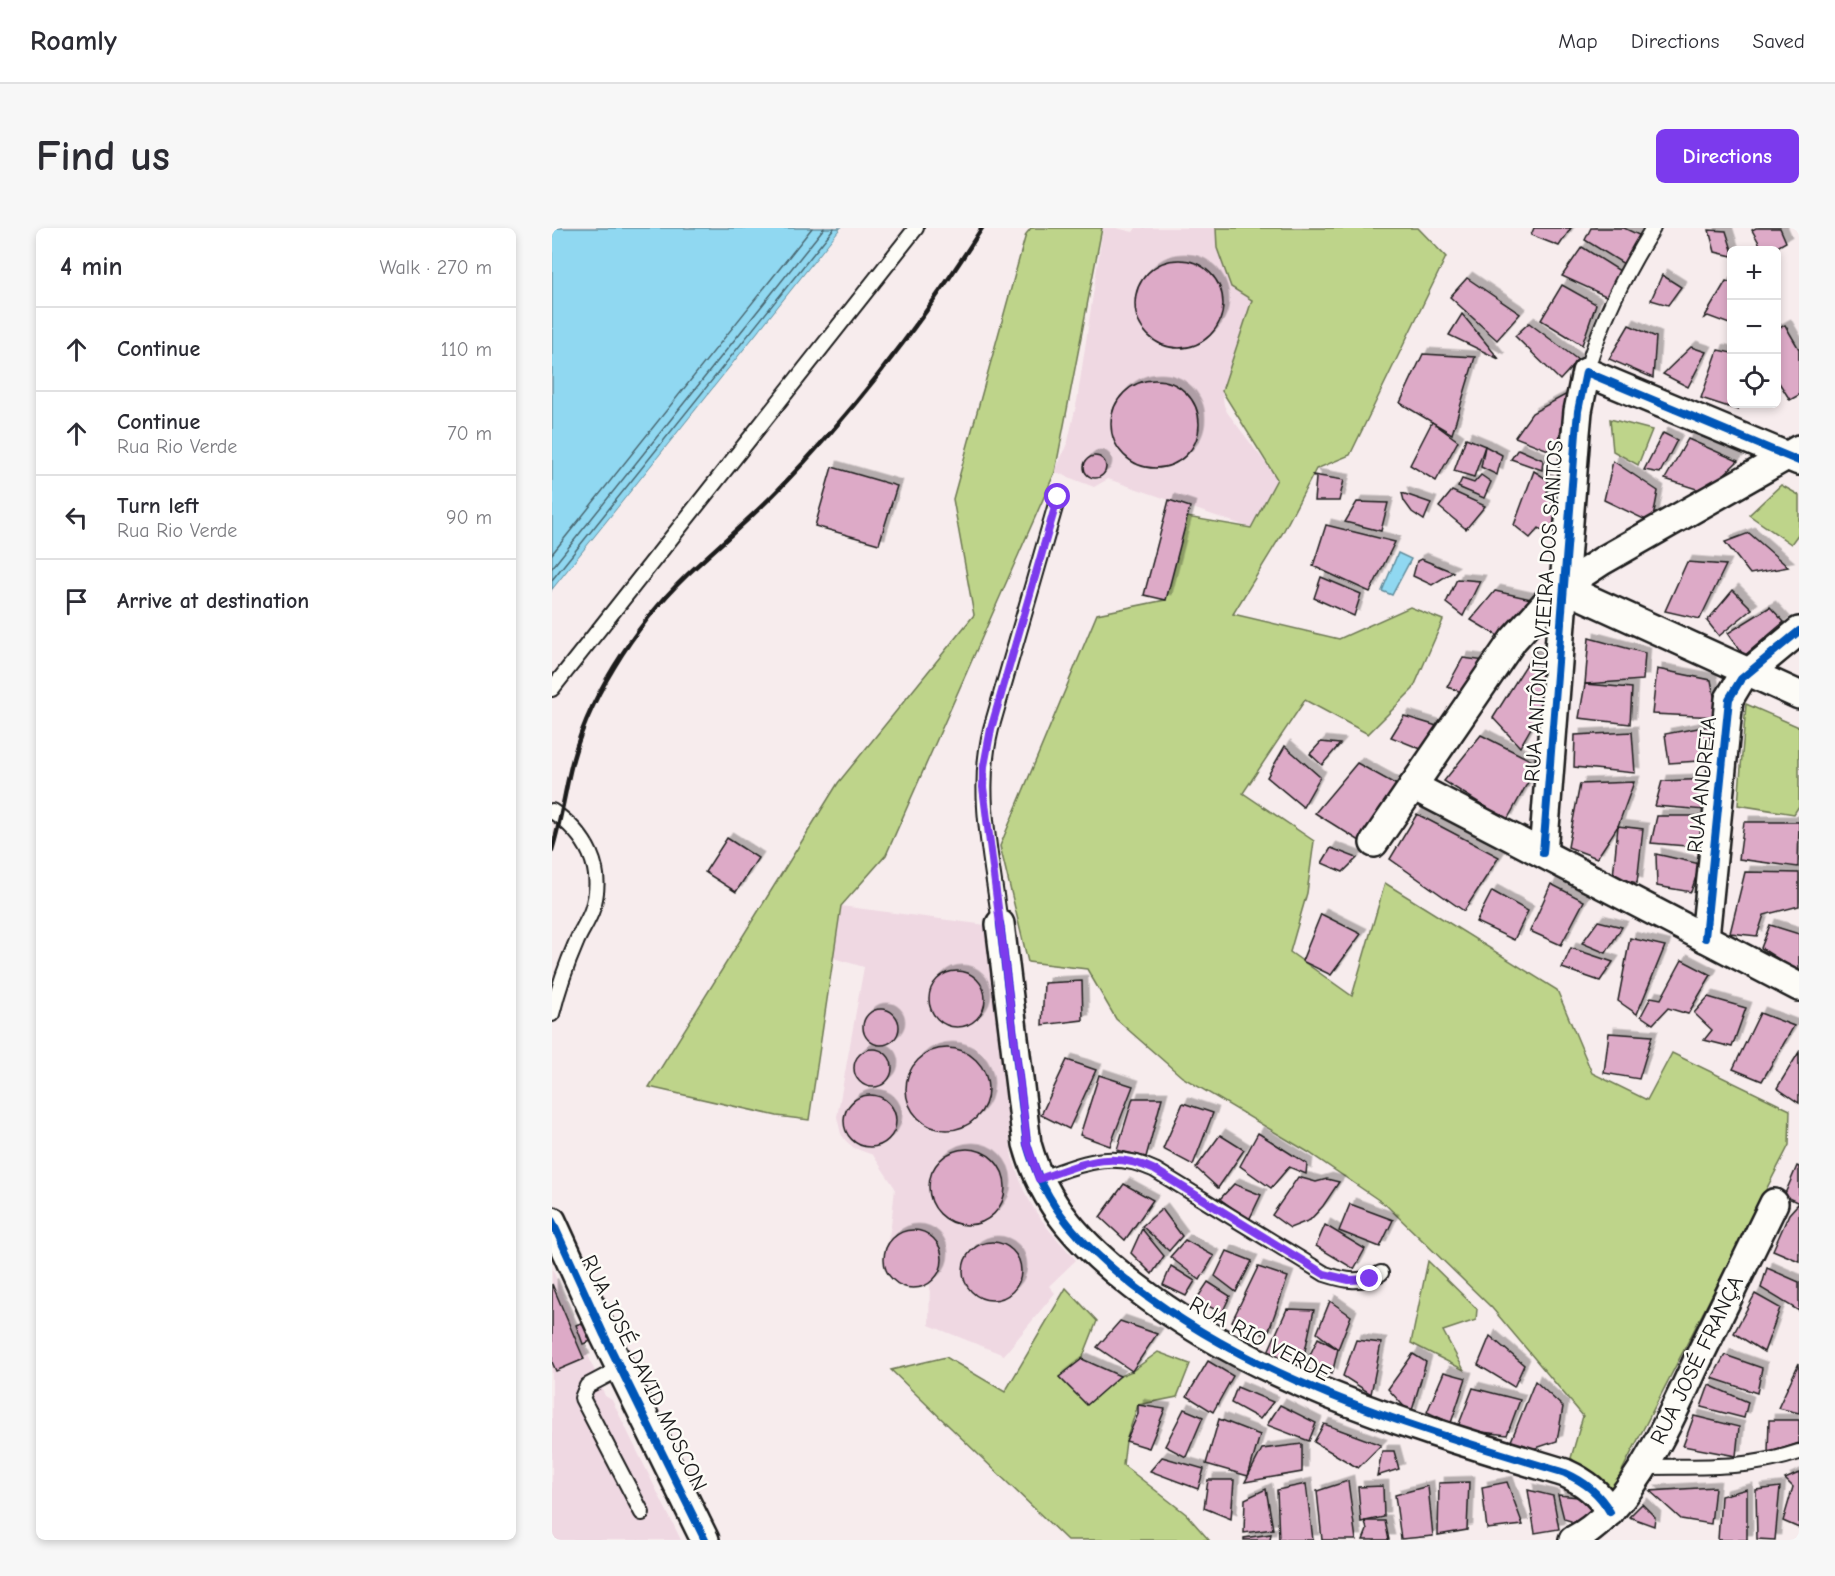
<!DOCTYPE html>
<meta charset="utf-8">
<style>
:root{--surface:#fff;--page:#f7f7f7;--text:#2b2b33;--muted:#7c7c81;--line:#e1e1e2;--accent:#7c3aed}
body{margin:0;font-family:"Comic Neue",sans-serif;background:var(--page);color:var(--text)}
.controls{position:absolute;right:18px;top:18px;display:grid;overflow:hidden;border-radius:9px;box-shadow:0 3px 9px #0003}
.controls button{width:54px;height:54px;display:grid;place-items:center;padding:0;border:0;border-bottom:2px solid var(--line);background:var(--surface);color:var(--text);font:30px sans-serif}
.stop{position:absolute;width:18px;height:18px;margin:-14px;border:4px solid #7c3aed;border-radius:50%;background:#fff}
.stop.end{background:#7c3aed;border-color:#fff;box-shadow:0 2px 6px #0008}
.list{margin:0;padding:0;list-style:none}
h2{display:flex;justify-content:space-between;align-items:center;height:78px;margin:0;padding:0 24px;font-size:26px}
h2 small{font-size:20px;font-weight:400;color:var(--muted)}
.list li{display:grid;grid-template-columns:39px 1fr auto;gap:18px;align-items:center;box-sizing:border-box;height:84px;padding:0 24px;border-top:2px solid var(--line)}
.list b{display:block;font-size:22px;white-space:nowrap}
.list p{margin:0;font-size:20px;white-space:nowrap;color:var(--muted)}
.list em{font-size:20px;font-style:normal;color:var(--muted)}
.icon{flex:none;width:33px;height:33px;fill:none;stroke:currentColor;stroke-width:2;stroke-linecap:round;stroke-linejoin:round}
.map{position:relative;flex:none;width:1247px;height:1312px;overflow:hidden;border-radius:9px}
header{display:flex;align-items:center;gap:36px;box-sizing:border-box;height:84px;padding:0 30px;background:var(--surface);border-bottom:2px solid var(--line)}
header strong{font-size:28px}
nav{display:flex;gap:33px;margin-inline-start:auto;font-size:21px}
.intro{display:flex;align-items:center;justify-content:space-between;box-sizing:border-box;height:144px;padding:0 36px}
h1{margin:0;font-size:42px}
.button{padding:15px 27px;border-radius:9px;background:var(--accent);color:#fff;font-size:21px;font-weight:700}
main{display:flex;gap:36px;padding:0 36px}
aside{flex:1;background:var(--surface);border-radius:9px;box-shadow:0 3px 9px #0003}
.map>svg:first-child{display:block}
.built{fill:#efd8e2}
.green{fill:#bed48a;stroke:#6d7853;stroke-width:1.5}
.water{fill:#90d8f1;stroke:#628d9c;stroke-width:1.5}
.pier{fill:#f7eced}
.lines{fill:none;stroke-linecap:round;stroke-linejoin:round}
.shore{stroke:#4a6771;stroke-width:1.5}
.building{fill:#ddaac7;stroke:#1c1c1c;stroke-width:1.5;filter:url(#shadow)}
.lane-casing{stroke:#1c1c1c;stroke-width:18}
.street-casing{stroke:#1c1c1c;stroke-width:32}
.lane{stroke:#fdfcf7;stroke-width:14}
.street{stroke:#fdfcf7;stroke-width:27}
.rail{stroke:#1c1c1c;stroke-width:4.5}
.cycleway-casing{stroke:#fdfcf7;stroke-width:11}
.cycleway{stroke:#0057b8;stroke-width:8}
.route{stroke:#7c3aed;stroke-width:8}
.labels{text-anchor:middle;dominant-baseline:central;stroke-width:5;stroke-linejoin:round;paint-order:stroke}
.street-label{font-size:22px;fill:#1c1c1c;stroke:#fdfcf7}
</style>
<header>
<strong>Roamly</strong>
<nav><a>Map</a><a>Directions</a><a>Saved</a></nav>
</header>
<div class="intro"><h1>Find us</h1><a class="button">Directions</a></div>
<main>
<aside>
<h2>4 min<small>Walk · 270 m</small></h2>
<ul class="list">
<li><svg class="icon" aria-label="ahead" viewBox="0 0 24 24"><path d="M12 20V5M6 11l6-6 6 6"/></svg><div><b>Continue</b></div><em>110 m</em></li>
<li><svg class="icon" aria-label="ahead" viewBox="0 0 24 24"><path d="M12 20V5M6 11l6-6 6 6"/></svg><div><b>Continue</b><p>Rua Rio Verde</p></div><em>70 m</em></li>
<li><svg class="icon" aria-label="left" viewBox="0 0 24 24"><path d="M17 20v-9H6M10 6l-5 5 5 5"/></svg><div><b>Turn left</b><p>Rua Rio Verde</p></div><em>90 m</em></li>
<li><svg class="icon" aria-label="arrive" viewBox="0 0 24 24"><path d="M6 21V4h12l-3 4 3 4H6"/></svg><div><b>Arrive at destination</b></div></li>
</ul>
</aside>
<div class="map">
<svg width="1247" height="1312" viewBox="0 0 1247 1312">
<defs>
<filter id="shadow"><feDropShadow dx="5.5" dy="-5.5" stdDeviation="0" flood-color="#0004"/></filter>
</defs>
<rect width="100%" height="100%" fill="#f7eced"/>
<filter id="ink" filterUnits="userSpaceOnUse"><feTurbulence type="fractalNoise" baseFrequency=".0167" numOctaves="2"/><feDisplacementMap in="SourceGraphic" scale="12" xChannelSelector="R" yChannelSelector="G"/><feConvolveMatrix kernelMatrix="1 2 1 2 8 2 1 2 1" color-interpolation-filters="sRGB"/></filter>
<g filter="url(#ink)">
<g class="built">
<polygon points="551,0 564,0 581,4 584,0 667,0 707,76 670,163 672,177 675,184 725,250 699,300 556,251 542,259 503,244 516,213 525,173"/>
<polygon points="289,678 434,697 460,929 472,963 484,984 498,1003 524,1032 497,1058 503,1065 452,1127 377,1097 378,1055 370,1059 351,1059 343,1054 336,1047 333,1038 332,1029 339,998 343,960 321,927 302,920 294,913 289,906 285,889 312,739 281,730"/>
<polygon points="0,1040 53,1168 60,1172 129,1312 0,1312"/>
</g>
<g class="green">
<polygon points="479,0 550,0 503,244 334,627 289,678 257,892 225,888 97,859 286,555 422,387 401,271 474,6"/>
<polygon points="664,0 866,0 894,29 798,227 764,241 730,306 681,386 787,411 858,379 891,392 861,461 816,506 753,472 691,565 762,613 755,665 738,724 800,768 833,655 1005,762 1040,845 1095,872 1120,825 1238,882 1237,917 1059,1264 1019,1230 1031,1188 940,1080 834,977 756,924 630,849 564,791 535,741 476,734 448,618 545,386 613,372 635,289 699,300 725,251 670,163 700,72 679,59 665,20"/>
<polygon points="1058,191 1100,202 1086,237 1061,223"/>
<polygon points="1229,257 1247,267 1247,305 1239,316 1197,287"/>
<polygon points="1194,476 1247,499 1247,578 1242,586 1186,577"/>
<polygon points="876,1033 925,1081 924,1092 891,1103 912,1142 859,1115"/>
<polygon points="514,1060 545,1093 530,1131 510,1147 533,1175 568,1148 580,1143 606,1124 638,1136 625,1169 586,1177 574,1213 571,1237 634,1286 657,1312 515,1312 339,1142 394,1129 453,1164"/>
</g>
<g class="water">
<polygon points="0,0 289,0 0,362"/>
<polygon points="846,325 859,331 840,367 830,363"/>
</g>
<polygon class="pier" points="289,0 292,0 0,365 0,362"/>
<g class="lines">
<g class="shore">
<polyline points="0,326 260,0"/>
<polyline points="0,340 272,0"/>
<polyline points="0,352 282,0"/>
</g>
</g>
<g class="building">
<polygon points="982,0 1019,0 1007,18 979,7"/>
<polygon points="1039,0 1072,0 1089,8 1072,36 1033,12"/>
<polygon points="1204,0 1228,0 1234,14 1220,22 1211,22 1200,2"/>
<polygon points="1157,2 1174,3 1180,22 1180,28 1163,24"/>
<polygon points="1030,19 1068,43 1056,69 1010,48"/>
<circle cx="627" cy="76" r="44"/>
<polygon points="1110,47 1129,59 1116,77 1099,72"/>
<polygon points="915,50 968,86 945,112 898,69"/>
<polygon points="1174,53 1180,55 1180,97 1156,88 1152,90"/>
<polygon points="1010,57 1044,76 1030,117 989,92"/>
<polygon points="910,86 947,131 897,107"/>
<polygon points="977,95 1026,132 1008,152 963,108"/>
<polygon points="1077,97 1104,109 1101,150 1057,131"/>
<polygon points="1233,97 1247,121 1247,167 1238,172 1224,150 1224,102"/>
<polygon points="1139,119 1154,124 1136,159 1111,146"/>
<polygon points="1166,122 1180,125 1180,176 1188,176 1186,182 1149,170"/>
<polygon points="871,126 923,129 900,206 848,175"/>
<circle cx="603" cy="196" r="44"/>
<polygon points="1017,165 1004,225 963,209 980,185"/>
<polygon points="880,194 906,213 884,253 858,237"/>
<polygon points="1111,205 1125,212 1108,245 1092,242"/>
<polygon points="914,210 933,218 922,249 902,243"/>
<polygon points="1136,211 1186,233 1154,264 1113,251"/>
<polygon points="933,218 950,227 945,247 929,239"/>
<polygon points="966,221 991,232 990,242 959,231"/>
<circle cx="543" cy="239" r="11"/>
<polygon points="1061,233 1106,263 1100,295 1052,272"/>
<polygon points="280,239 345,258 327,316 263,298"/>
<polygon points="982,243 996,252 995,269 1006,279 998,309 987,300 978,310 962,297"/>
<polygon points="761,247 792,252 787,273 762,273 764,250"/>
<polygon points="929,247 939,254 932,270 906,259 910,251 922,255"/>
<polygon points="900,263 933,278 914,301 887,279"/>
<polygon points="850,265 879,275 872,292 860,284 852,273"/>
<polygon points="617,272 638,279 614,372 592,367"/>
<polygon points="805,274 836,275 829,303 793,294"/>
<polygon points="774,297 843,314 818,364 761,338"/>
<polygon points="1197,305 1236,339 1198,346 1173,314"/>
<polygon points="869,331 901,344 880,357 861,348 865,333"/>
<polygon points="1135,334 1174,337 1148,391 1113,383"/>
<polygon points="769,349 809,366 802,388 762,370"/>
<polygon points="905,351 928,353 911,388 894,375"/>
<polygon points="1181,362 1200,381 1167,408 1155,393"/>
<polygon points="943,363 979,371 951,411 919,392"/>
<polygon points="1218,379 1232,394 1192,428 1176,405"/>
<polygon points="1037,410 1093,425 1091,452 1033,456"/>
<polygon points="983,423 996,470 968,519 941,490"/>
<polygon points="911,430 934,433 910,464 895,459"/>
<polygon points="1105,441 1159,452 1166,489 1100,486"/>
<polygon points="1033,456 1080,460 1078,496 1027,490"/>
<polygon points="852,488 888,499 869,521 839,509"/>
<polygon points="1163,497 1162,532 1117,535 1113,506"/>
<polygon points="1080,504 1083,545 1022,539 1023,507"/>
<polygon points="929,507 986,536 955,592 892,553"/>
<polygon points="769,514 788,516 770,537 758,526"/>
<polygon points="733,518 768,549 751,579 715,549"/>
<polygon points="805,535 852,561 811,615 763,585"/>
<polygon points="1159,551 1154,582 1103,578 1110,553"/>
<polygon points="1082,554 1066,598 1045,630 1016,619 1028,556"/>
<polygon points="865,586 947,629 912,683 838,631"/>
<polygon points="1105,588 1152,588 1146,619 1099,615"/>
<polygon points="1192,594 1247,594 1246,639 1187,631"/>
<polygon points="1066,598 1091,601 1085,655 1061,649"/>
<polygon points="175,610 206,630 184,664 153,644"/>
<polygon points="779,620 805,630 791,644 770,635"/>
<polygon points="1104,626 1148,636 1139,664 1105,658"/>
<polygon points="1193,644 1247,645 1247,678 1212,687 1205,708 1178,705"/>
<polygon points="999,656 1032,673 1009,717 978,703"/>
<polygon points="940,663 976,683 962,712 924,694"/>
<polygon points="769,686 809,706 779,747 750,733"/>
<polygon points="1046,693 1070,699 1054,725 1030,715"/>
<polygon points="1218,697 1247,706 1247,744 1209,720"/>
<polygon points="1078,710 1113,718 1085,786 1066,773"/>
<polygon points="1019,720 1061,734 1048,753 1010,740"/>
<polygon points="1130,732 1159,747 1136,786 1116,780 1101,796 1089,788 1099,769 1109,771"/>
<circle cx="405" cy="771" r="28"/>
<polygon points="530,753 531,792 490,797 492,755"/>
<polygon points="1156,769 1194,780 1180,819 1152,812 1160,802 1142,785"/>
<circle cx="329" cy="799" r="18"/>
<polygon points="1208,785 1242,798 1210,853 1181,841"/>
<polygon points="1057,805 1100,808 1087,851 1052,845"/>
<circle cx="395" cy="861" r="41"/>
<circle cx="321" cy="840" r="19"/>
<polygon points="1247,824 1247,875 1225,860"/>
<polygon points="515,832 544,842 517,901 489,887"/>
<polygon points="547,847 581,858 558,918 528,907"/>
<circle cx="318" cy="893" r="26"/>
<polygon points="581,870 610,870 594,929 565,922"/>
<polygon points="631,875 661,885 641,937 611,921"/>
<polygon points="706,905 755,936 754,946 737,939 719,960 688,938"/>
<polygon points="668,907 692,922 666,960 644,940"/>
<circle cx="415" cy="959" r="38"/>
<polygon points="1245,938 1247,939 1247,975 1232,968"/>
<polygon points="746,949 764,954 775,951 787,954 771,978 758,992 738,1000 720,987"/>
<polygon points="572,956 601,972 573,1012 548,989"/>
<polygon points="682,956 709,967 697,992 668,971"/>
<polygon points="1247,975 1247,1033 1221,1022 1237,986"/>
<polygon points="798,976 841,992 828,1019 787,1003"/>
<polygon points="610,981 630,1008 617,1023 590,998"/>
<polygon points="773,997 813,1021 802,1041 764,1018"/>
<polygon points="590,1001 612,1028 600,1046 579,1025"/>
<circle cx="361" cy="1031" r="29"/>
<polygon points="633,1012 662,1028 648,1052 618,1029"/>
<circle cx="440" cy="1043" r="29"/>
<polygon points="675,1023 700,1033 684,1064 663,1048"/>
<polygon points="619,1038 643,1053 634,1068 611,1057"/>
<polygon points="706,1039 736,1049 715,1108 680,1093"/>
<polygon points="1215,1040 1247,1054 1247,1083 1209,1060"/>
<polygon points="656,1054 678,1068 670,1085 644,1072"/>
<polygon points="0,1056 32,1131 4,1143 0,1134"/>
<polygon points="1203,1066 1228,1080 1212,1124 1182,1105"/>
<polygon points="778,1073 799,1088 786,1121 765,1105"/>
<polygon points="735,1081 762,1082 749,1141 715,1126"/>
<polygon points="39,1091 47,1110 31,1116 24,1097"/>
<polygon points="568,1093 605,1106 580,1143 545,1119"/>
<polygon points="938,1108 972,1137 962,1159 926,1137"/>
<polygon points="766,1110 786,1121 780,1146 756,1131"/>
<polygon points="804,1112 829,1115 819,1166 791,1148"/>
<polygon points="861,1126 874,1134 859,1186 836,1161"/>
<polygon points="1173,1127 1210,1140 1205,1165 1160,1150"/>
<polygon points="530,1131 568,1148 535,1177 507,1149"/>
<polygon points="656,1133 681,1148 661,1184 635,1168"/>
<polygon points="1247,1135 1247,1185 1226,1180"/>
<polygon points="892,1144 914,1150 899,1195 875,1184"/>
<polygon points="983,1153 1011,1179 1005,1213 978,1222 957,1218"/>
<polygon points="1157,1157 1196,1174 1192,1190 1149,1179"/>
<polygon points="685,1159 721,1174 708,1191 679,1175"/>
<polygon points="921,1160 968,1172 955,1207 905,1201"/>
<polygon points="586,1177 613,1181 597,1220 574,1213 586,1186"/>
<polygon points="728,1177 764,1195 757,1213 715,1197"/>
<polygon points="632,1181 651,1189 634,1229 613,1218"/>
<polygon points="1142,1188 1187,1199 1184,1228 1131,1218"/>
<polygon points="667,1191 708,1207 696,1248 654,1236"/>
<polygon points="1217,1192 1247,1192 1247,1215 1216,1225"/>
<polygon points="772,1196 829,1217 806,1240 762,1214"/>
<polygon points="750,1216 750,1244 693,1254 710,1221"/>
<polygon points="830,1223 842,1223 847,1241 825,1248"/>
<polygon points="610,1229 652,1241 646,1261 598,1243"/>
<polygon points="1247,1245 1247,1300 1231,1293 1241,1259 1233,1251"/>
<polygon points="656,1252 682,1252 679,1291 652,1280"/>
<polygon points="796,1253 804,1312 770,1312 765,1263"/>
<polygon points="917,1254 915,1302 886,1307 887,1255"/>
<polygon points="955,1254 971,1297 935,1301 930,1259"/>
<polygon points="754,1256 761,1312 727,1312 725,1262"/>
<polygon points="831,1258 832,1289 809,1294 806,1259"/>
<polygon points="876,1258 881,1308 849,1311 843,1267"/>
<polygon points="1163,1259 1159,1296 1129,1291 1098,1263"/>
<polygon points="1228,1259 1223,1312 1205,1311 1204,1262"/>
<polygon points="714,1261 721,1301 692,1305 693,1271"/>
<polygon points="1195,1261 1195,1312 1166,1312 1169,1268"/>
<polygon points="976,1262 1001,1268 1007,1301 983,1305"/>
<polygon points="1006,1267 1026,1269 1039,1280 1036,1298 1019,1303 1019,1293 1012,1291"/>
<polygon points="1090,1276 1103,1289 1102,1298 1077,1289"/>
<polygon points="813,1293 833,1293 837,1312 811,1312 815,1302"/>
<polygon points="719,1306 718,1312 692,1312 692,1310"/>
</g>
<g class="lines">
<g class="lane-casing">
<g id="lane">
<path d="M1034 144C1050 91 1072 47 1101 0"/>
<polyline points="0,461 364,0"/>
<path d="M0 583C34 606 54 640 40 682 36 694 28 704 24 715 14 738 6 762 0 786"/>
<path d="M448 696C440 631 423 565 439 501L506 269"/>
<path d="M487 951C530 936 559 921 603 942L773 1046C794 1053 809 1056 829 1045"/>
<polyline points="69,1140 35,1158 30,1170 90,1285"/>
<path d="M1092 1239C1147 1238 1193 1242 1247 1224"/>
</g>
</g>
<g class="street-casing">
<g id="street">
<polyline points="1012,360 1247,467"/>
<polyline points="861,558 1247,759"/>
<polyline points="822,615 961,412 995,374 1021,352 1050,333 1247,221"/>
<polyline points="991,625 1024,205 1026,183 1034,144 1247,233"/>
<path d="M448 696 475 916C492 979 532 1019 582 1058 709 1156 862 1199 1013 1245 1033 1254 1047 1265 1058 1284"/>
<polyline points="1153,710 1177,471 1189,451 1247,403"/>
<polyline points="0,993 52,1107 153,1312"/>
<path d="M1021 1312C1083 1281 1121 1183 1150 1123 1174 1073 1198 1024 1222 975"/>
</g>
</g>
<use href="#lane" class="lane"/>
<use href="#street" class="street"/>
<path class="rail" d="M0 622C8 596 12 569 18 543 26 507 43 470 62 439 82 406 107 374 135 347 166 318 198 291 227 261 304 181 371 93 430 0"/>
<g class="cycleway-casing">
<g id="cycleway">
<polyline points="991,625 1024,205 1026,183 1034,144 1247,233"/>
<path d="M448 696 475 916C492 979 532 1019 582 1058 709 1156 862 1199 1013 1245 1033 1254 1047 1265 1058 1284"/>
<polyline points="1153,710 1177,471 1189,451 1247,403"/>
<polyline points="0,993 52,1107 153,1312"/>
</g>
</g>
<use href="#cycleway" class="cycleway"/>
</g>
</g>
<g class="lines" filter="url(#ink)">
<path class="route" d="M506 269 439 501 432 538 431 559 473 897 475 916 487 951C530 936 559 921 603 942L772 1046 797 1052 818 1051"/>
</g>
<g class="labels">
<g class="street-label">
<text transform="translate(992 383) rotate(-86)">RUA ANTÔNIO VIEIRA DOS SANTOS</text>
<text transform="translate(1150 557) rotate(-84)">RUA ANDREIA</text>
<text transform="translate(708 1111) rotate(28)">RUA RIO VERDE</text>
<text transform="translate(1145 1132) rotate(-64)">RUA JOSÉ FRANÇA</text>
<text transform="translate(92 1145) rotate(64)">RUA JOSÉ DAVID MOSCON</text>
</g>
</g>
</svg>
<div class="controls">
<button>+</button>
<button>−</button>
<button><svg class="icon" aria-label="locate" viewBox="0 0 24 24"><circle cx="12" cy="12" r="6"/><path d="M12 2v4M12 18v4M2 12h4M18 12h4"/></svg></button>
</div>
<div class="stop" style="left:506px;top:269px"></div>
<div class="stop end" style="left:818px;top:1051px"></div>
</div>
</main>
